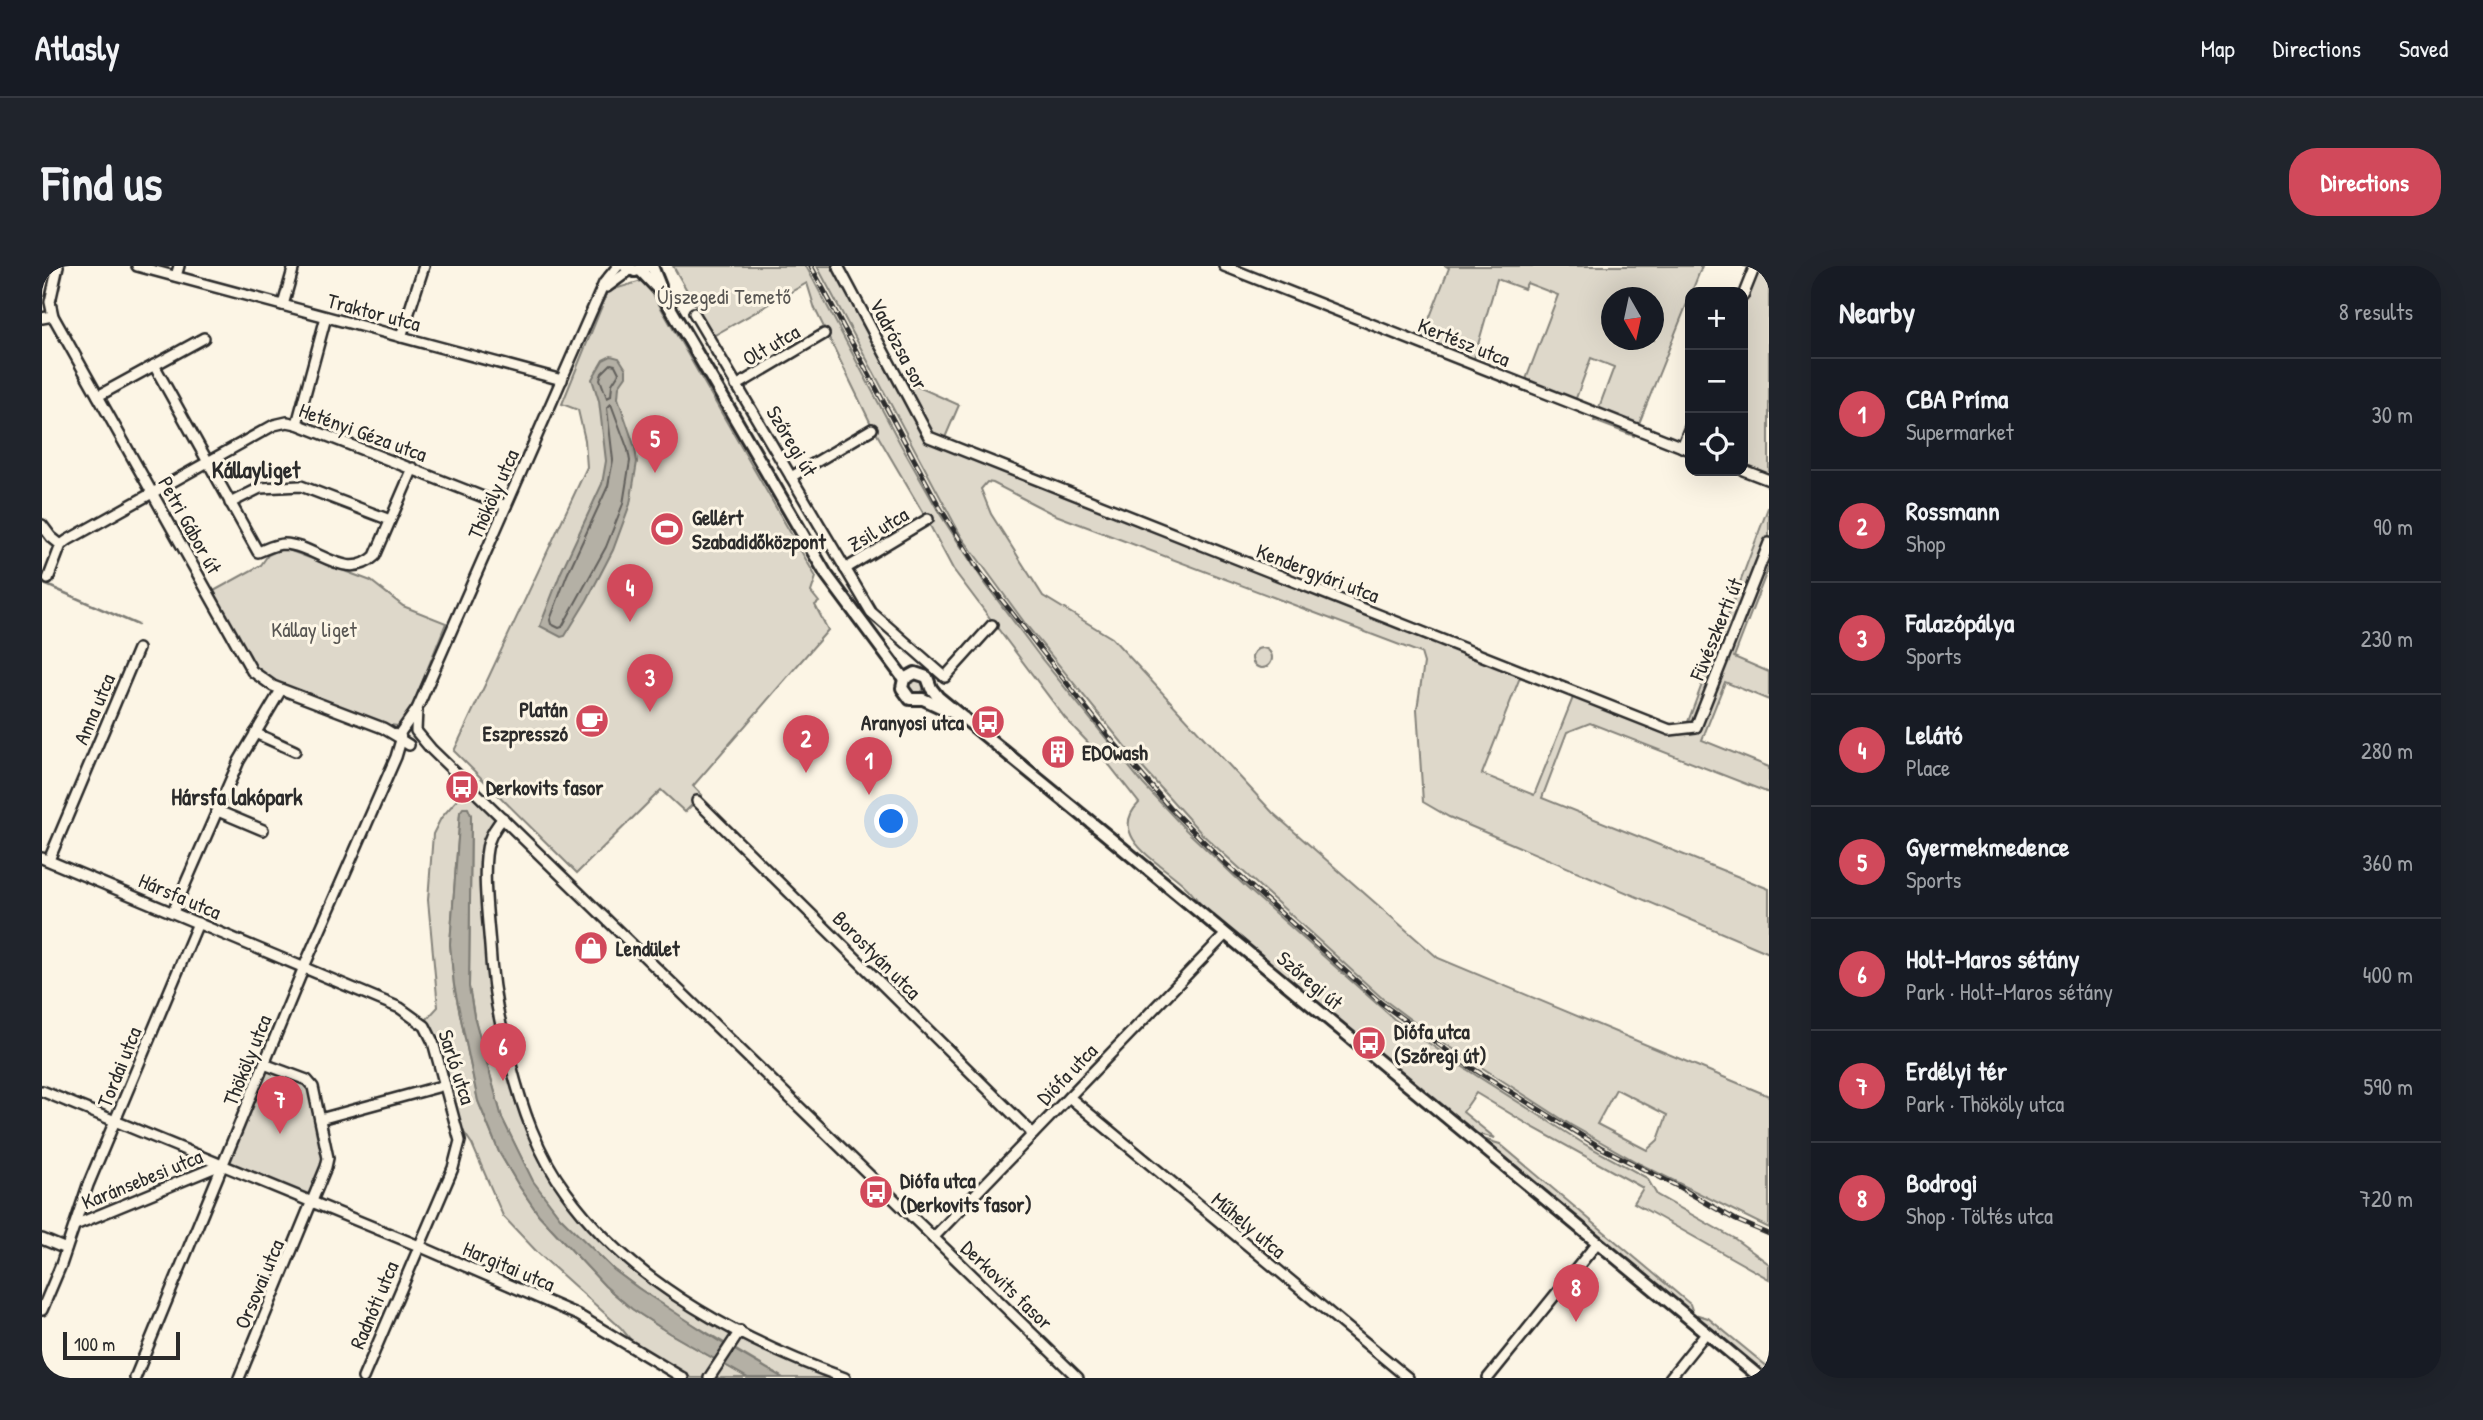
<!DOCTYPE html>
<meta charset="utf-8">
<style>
:root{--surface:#171b24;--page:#20242c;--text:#f1f3f6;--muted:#9ea1a6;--line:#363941;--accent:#d1495b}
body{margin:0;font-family:"Patrick Hand",sans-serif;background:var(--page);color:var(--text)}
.controls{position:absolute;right:21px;top:21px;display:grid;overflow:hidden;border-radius:14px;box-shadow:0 7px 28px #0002}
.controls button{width:63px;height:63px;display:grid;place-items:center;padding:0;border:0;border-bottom:2px solid var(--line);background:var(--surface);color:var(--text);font:35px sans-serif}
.compass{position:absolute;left:1559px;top:21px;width:63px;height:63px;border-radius:50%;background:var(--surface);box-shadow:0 7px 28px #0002;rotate:171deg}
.scale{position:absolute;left:21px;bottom:18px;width:117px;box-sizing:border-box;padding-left:7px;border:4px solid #2b2b2b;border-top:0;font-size:19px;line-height:24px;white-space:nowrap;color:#2b2b2b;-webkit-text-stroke:5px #fcf5e5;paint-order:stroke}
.you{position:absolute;left:850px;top:556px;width:24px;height:24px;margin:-18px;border:5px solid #fff;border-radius:50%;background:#1a73e8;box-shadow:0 0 0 10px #1a73e833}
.badge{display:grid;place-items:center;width:46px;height:46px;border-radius:50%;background:var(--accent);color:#fff;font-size:23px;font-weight:700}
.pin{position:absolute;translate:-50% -58px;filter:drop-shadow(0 2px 4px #0008)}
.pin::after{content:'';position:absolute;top:37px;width:24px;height:21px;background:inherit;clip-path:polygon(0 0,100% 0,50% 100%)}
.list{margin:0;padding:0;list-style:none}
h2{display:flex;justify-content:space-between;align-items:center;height:91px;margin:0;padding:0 28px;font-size:30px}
h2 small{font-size:23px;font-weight:400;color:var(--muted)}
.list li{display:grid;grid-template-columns:46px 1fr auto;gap:21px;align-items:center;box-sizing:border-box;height:112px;padding:0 28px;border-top:2px solid var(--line)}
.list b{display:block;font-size:26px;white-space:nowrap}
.list p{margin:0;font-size:23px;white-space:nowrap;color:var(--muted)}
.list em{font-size:23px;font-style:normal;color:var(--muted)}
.icon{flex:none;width:38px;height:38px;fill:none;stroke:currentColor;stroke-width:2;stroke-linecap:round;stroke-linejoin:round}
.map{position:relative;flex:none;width:1727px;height:1112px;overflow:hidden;border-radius:28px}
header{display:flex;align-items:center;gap:42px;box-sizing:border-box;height:98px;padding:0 35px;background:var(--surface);border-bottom:2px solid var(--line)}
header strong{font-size:33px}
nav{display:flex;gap:38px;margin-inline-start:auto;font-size:24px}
.intro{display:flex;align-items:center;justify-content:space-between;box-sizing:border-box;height:168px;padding:0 42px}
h1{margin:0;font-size:49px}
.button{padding:18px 32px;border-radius:28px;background:var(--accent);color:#fff;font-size:24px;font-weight:700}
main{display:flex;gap:42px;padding:0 42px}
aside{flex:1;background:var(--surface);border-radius:28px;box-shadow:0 7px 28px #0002}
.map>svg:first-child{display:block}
.green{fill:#ded8ca;stroke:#84827a;stroke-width:2;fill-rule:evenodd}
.water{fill:#b4b0a5;stroke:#7d7b74;stroke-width:2}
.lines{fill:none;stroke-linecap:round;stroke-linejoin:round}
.shore{stroke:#62605c;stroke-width:2}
.stream{stroke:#7d7b74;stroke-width:2.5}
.minor-casing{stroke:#2b2b2b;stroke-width:14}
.major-casing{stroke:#2b2b2b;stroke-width:16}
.minor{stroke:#fcf5e5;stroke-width:9}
.major{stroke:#fcf5e5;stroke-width:10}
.rail-casing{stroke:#2b2b2b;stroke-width:5}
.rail{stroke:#fcf5e5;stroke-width:2.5;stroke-dasharray:8;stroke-linecap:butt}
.labels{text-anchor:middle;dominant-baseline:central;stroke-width:6;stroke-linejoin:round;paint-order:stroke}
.park-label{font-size:21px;fill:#585653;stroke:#fcf5e5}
.street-label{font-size:21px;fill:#2b2b2b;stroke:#fcf5e5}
.poi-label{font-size:21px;font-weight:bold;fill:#2b2b2b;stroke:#fcf5e5;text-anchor:start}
.neighbourhood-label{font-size:23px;font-weight:bold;fill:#2b2b2b;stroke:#fcf5e5}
</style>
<header>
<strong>Atlasly</strong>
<nav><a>Map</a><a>Directions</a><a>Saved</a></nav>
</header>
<div class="intro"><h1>Find us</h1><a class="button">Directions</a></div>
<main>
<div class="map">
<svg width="1727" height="1112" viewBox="0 0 1727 1112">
<rect width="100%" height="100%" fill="#fcf5e5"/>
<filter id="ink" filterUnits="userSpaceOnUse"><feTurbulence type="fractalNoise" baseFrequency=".0143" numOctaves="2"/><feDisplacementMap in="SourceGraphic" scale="14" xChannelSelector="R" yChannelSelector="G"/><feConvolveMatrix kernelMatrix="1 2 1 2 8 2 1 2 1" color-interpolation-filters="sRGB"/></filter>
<g filter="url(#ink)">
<g class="green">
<path d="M631 0H764L859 179 898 248 942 316 999 392 1101 518 1144 564 1205 622 1352 753 1421 801 1544 879 1605 912 1615 929 1693 973 1727 998V1013L1592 937 1601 922 1492 862 1434 827 1421 846 1453 872 1432 867 1344 792 1164 645C1157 637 1151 627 1143 620 1121 598 1063 571 1097 537L1068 500 1023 452 911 303 884 252 829 158 773 43 765 17 671 70Z"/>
<path d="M775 0H800L863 115 917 139 902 174 1482 401 1440 508 1492 529 1534 424 1622 459 1644 461 1727 239V300L1692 391 1727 406V434L1683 416 1660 474 1727 501V527L1548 457 1525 466 1500 532 1727 623V687L1407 551 1381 536 1375 443 1382 397 1379 387 1011 248 951 217 945 216 939 223 949 248 1001 330 1070 372 1231 547 1396 692 1727 830V962L1598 898 1529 859 1385 766 1341 733 1160 568 1099 500 985 360 919 270ZM1574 823 1625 849 1616 874 1605 884 1555 858Z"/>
<path d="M1404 0H1660L1592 170 1552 155 1572 101 1549 92 1530 143 1480 124 1516 29 1485 17 1482 23 1455 13 1431 96 1379 74 1407 2ZM1570 32H1612V74H1570Z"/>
<polygon points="1718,0 1727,0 1727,210 1701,200 1701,42"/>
<polygon points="599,15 607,21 774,311 769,326 777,336 773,339 786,364 651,520 660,529 643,546 619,524 535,607 412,485 545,201 543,174 536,144 520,138 566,25"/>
<polygon points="241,282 329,315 361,340 404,357 364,456 356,460 340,458 238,419 215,404 170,326 219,299 226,289"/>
<circle cx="1220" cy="392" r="10"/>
<circle cx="874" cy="420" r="8"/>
<polygon points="427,520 461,552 446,576 449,714 482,846 524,927 592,999 698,1065 803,1112 741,1112 622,1041 572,1004 542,975 518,951 491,916 460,852 432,750 427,721 429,549 425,542 418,546 408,678 412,719 436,835 457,886 477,920 497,949 563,1020 590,1043 627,1067 706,1112 649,1112 593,1079 579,1062 496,987 461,950 430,878 419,862 396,777 385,753 396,741 386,634 391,568 399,552"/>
<polygon points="222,798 265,814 285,883 270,937 181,898"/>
<polygon points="1441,873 1458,878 1648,1038 1650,1044 1646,1044"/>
<polygon points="1656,1049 1666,1052 1727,1102 1727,1111 1657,1054"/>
</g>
<g class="water">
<polygon points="569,90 577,92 584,103 584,110 577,120 576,132 593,182 595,196 588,238 571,284 545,334 523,370 519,371 498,360 519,306 560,218 564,195 557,135 550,113 561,94"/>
<polygon points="421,542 426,542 429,549 427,721 432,750 460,852 491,915 518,951 572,1004 596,1022 675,1074 741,1112 706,1112 627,1067 590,1043 563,1020 497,949 477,920 457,886 436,835 412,719 408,678 418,546"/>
</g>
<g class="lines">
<g class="shore">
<polygon points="569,98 573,99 577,107 570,118 569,130 565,132 558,113 560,107"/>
<polygon points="569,138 586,184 588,195 581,238 564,281 520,361 517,362 509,358 508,354 525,309 566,220 571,194 565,142"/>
</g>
<polyline class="stream" points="0,317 96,359"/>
<g class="minor-casing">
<g id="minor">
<polyline points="16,0 8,36 11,50 210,405 231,420 341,462 358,472"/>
<polyline points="95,0 520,114"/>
<polyline points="796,0 887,171 1628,464 1654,461 1727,277"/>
<polyline points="1182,0 1648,184"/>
<polyline points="134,10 137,0"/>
<polyline points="565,21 588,4"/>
<polyline points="1701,30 1713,0"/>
<polyline points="241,39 252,0"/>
<polyline points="652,47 829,346 903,411 950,359"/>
<polyline points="0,52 11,50"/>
<polyline points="359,71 382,0"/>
<path d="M112 99 216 286C224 283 233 278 242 278 274 279 304 317 333 290L371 202"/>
<polyline points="694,120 782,68"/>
<polyline points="56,130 162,72"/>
<polyline points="255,158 284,51"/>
<polyline points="1640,181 1648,161"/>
<polyline points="1701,204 1727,214"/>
<polyline points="749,211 830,163"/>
<polyline points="188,237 218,222 259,220 348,254"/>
<polyline points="0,259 9,271 19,279"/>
<polyline points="803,303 886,253"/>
<polyline points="6,313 19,279 26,274 232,159 245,156 255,158 464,240"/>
<polyline points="375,443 374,465 389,483 1036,1112"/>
<polyline points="213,467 253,485"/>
<polyline points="367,479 359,474 358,467 375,443 562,17 576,0"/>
<polyline points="655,535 991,868"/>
<polyline points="176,545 221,564"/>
<path d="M461 552C455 559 450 566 447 575 439 597 446 654 448 680 450 720 457 757 468 795 480 842 495 887 524 926 589 1017 700 1075 803 1112"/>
<polyline points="0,592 358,742 383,760 391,776 418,875 411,902 321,1112"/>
<polyline points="7,594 96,383"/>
<polyline points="131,646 197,495 239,424"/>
<polyline points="0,825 377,980 536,1049 641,1112"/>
<polyline points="1027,831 1366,1112"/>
<polyline points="278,853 403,819"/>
<polyline points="33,959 181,898"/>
<polyline points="891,972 1183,669"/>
<polyline points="0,973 24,983"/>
<polyline points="0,1044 19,999 46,919 156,657"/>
<polyline points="93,1112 262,701 354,491 359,474"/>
<polyline points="197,1112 284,901 286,892 271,821 265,814 222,798"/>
<polyline points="667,1112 698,1065"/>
<polyline points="1446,1112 1556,976"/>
<polyline points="1628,1112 1664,1067"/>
</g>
</g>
<g class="major-casing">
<g id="major">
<polyline points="583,0 593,5 603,2"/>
<polyline points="610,0 618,20"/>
<polyline points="599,5 619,26 784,308 862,413"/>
<polyline points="922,452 881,433 868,433 860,422 862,413 873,407 885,411 889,422 896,431 1062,567 1719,1112"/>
</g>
</g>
<use href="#minor" class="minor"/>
<use href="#major" class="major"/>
<g class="rail-casing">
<polyline id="rail" points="769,0 897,240 938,306 1067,471 1127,541 1183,597 1339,737 1425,799 1558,881 1637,921 1694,954 1727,968"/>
</g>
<use href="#rail" class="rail"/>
</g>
</g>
<defs>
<g id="stadium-disc" transform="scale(1.75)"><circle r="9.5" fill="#d1495b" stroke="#fcf5e5"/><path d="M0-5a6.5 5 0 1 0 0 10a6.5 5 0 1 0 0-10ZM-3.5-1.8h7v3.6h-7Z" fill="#fff"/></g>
<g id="cafe-disc" transform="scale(1.75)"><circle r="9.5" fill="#d1495b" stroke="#fcf5e5"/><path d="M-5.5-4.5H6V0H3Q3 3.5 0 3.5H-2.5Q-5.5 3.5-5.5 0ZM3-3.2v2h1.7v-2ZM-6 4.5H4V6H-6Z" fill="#fff"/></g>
<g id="bus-disc" transform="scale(1.75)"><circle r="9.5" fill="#d1495b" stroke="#fcf5e5"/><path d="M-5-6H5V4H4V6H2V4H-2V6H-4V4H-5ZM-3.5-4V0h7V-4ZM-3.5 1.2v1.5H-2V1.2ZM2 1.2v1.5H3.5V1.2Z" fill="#fff"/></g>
<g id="building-disc" transform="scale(1.75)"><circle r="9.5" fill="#d1495b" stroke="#fcf5e5"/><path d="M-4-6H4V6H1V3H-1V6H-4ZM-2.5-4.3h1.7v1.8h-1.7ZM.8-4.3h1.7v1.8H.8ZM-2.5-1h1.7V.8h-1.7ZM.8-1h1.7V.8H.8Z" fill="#fff"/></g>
<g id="shop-disc" transform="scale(1.75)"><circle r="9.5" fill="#d1495b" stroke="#fcf5e5"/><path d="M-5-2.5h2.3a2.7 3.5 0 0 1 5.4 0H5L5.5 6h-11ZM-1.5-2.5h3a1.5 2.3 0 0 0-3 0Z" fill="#fff"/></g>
</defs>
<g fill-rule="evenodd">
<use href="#stadium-disc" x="625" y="263"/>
<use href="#cafe-disc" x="550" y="455"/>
<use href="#bus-disc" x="946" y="456"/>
<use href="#building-disc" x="1016" y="486"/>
<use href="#bus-disc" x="420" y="521"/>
<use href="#shop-disc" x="549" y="682"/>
<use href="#bus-disc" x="1327" y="777"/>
<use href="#bus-disc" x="834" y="926"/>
</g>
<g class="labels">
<g class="park-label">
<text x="682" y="30">Újszegedi Temető</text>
<text x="272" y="363">Kállay liget</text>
</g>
<g class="street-label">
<text transform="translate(332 46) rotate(15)">Traktor utca</text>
<text transform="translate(1422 76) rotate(22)">Kertész utca</text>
<text transform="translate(857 78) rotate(62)">Vadrózsa sor</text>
<text transform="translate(729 79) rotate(-30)">Olt utca</text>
<text transform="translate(321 166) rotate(20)">Hetényi Géza utca</text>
<text transform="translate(750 175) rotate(59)">Szőregi út</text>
<text transform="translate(451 228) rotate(-66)">Thököly utca</text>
<text transform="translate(148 259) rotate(61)">Petri Gábor út</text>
<text transform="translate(836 263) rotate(-31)">Zsil utca</text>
<text transform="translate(1276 307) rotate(21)">Kendergyári utca</text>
<text transform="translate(1674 363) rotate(-68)">Füvészkerti út</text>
<text transform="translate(52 443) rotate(-67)">Anna utca</text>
<text transform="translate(138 630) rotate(23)">Hársfa utca</text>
<text transform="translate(835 689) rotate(45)">Borostyán utca</text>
<text transform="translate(1268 714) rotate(40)">Szőregi út</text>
<text transform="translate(205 794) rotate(-68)">Thököly utca</text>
<text transform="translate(77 801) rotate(-68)">Tordai utca</text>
<text transform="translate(415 801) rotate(72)">Sarló utca</text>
<text transform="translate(1025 808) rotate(-46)">Diófa utca</text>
<text transform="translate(100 913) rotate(-22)">Karánsebesi utca</text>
<text transform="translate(1207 959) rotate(40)">Műhely utca</text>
<text transform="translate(467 1000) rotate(23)">Hargitai utca</text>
<text transform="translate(217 1018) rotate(-67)">Orsovai utca</text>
<text transform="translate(965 1019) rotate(44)">Derkovits fasor</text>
<text transform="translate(332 1039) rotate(-67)">Radnóti utca</text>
</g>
<g class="poi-label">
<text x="650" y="251">Gellért<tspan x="650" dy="24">Szabadidőközpont</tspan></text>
<text x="526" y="443" text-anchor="end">Platán<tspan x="526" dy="24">Eszpresszó</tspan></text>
<text x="922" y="456" text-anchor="end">Aranyosi utca</text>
<text x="1040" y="486">EDOwash</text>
<text x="444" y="521">Derkovits fasor</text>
<text x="574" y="682">Lendület</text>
<text x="1352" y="765">Diófa utca<tspan x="1352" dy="24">(Szőregi út)</tspan></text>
<text x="858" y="914">Diófa utca<tspan x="858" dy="24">(Derkovits fasor)</tspan></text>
</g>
<g class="neighbourhood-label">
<text x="214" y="203">Kállayliget</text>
<text x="195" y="530">Hársfa lakópark</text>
</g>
</g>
</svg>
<div class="controls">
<button>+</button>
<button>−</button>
<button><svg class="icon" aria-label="locate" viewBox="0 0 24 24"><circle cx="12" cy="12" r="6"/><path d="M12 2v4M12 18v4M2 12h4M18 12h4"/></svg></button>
</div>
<svg class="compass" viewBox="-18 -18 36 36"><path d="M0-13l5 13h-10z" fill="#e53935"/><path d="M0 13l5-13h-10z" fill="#9ea1a6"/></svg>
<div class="scale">100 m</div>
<div class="you"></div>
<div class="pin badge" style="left:827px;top:529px">1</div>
<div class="pin badge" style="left:764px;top:507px">2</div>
<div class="pin badge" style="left:608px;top:446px">3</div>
<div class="pin badge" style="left:588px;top:356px">4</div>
<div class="pin badge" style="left:613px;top:207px">5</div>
<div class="pin badge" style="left:461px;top:815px">6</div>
<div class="pin badge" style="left:238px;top:868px">7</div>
<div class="pin badge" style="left:1534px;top:1056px">8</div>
</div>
<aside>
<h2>Nearby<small>8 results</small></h2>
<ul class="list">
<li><span class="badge">1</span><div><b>CBA Príma</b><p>Supermarket</p></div><em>30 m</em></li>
<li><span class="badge">2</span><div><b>Rossmann</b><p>Shop</p></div><em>90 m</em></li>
<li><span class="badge">3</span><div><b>Falazópálya</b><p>Sports</p></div><em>230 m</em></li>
<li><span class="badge">4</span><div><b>Lelátó</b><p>Place</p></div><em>280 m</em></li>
<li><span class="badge">5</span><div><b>Gyermekmedence</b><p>Sports</p></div><em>360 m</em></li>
<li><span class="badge">6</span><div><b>Holt-Maros sétány</b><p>Park · Holt-Maros sétány</p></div><em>400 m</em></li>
<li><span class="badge">7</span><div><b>Erdélyi tér</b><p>Park · Thököly utca</p></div><em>590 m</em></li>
<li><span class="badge">8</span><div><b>Bodrogi</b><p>Shop · Töltés utca</p></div><em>720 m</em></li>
</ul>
</aside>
</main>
